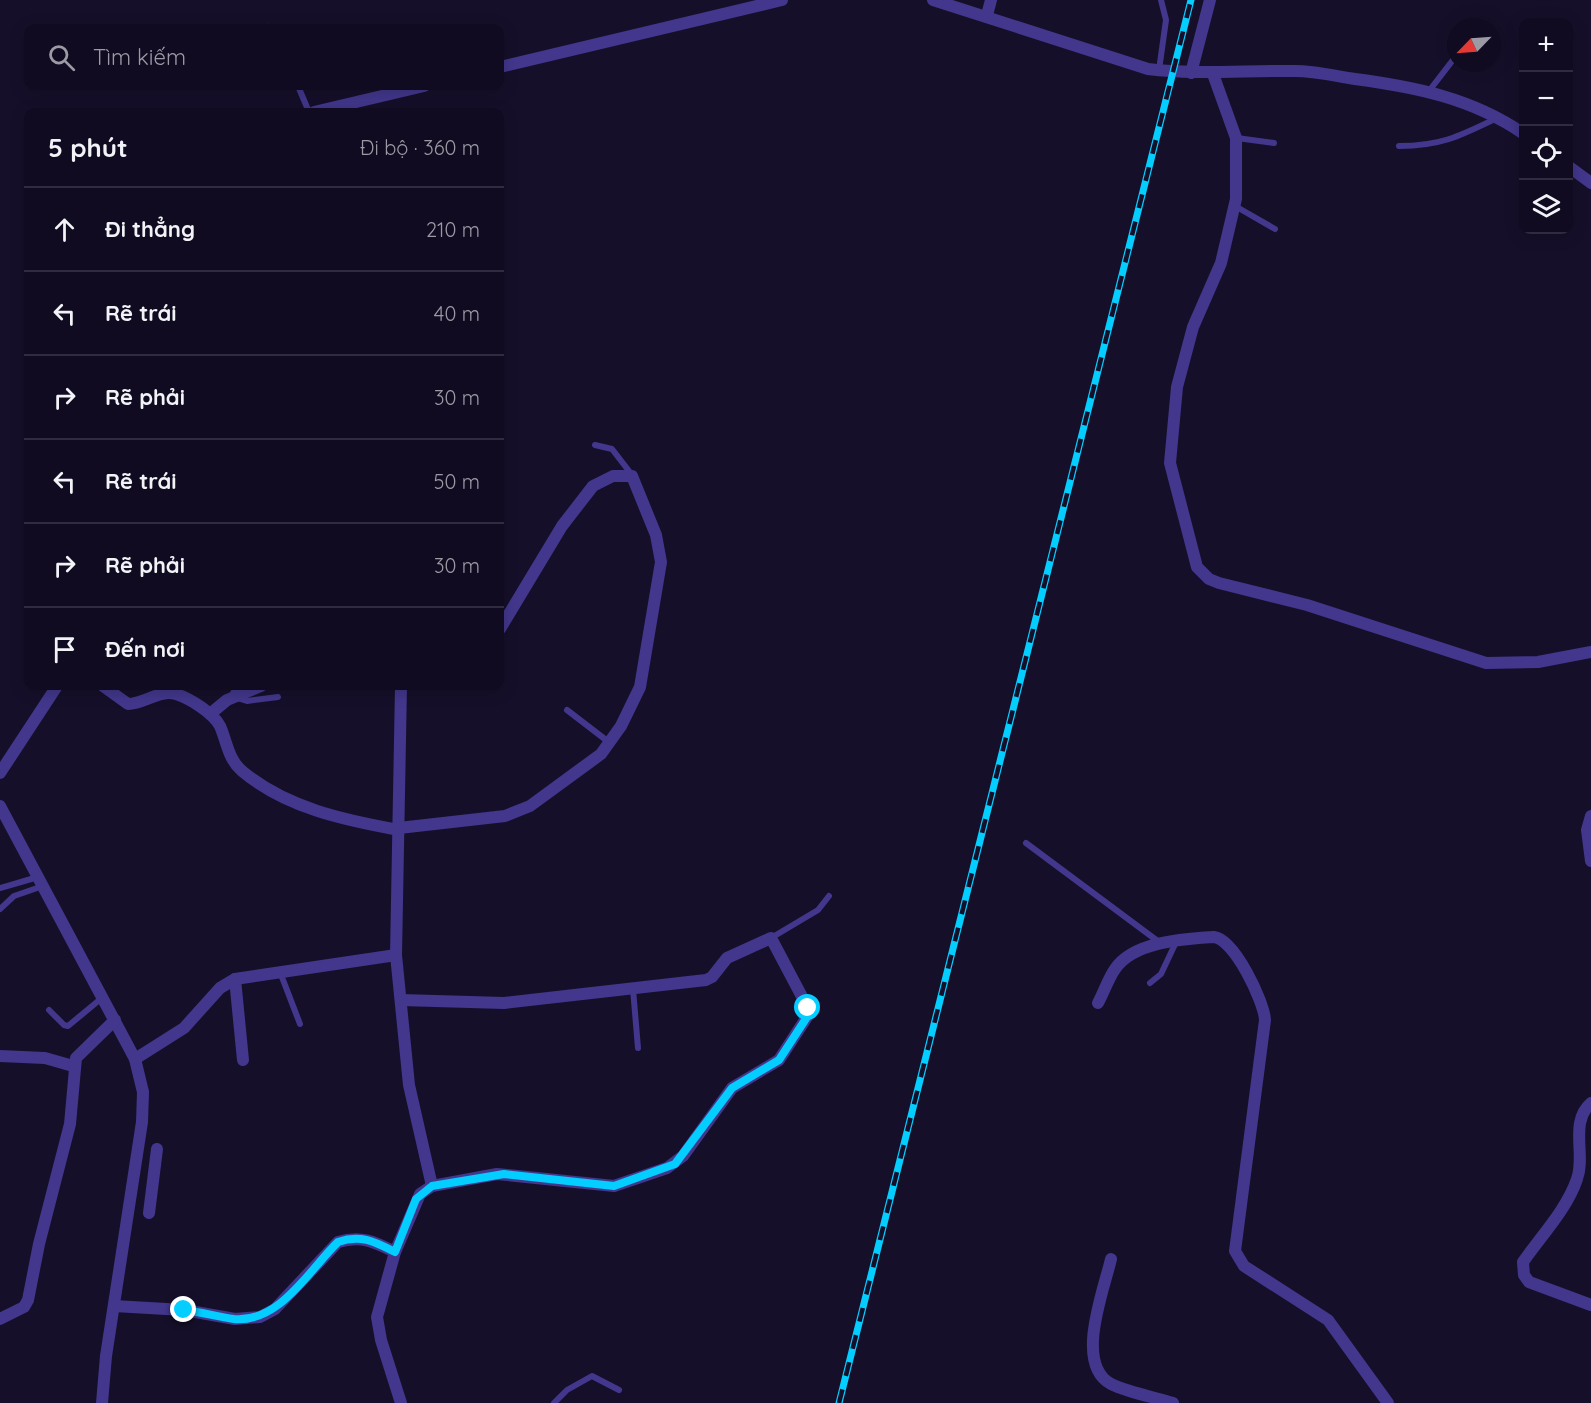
<!DOCTYPE html>
<html lang="vi">
<meta charset="utf-8">
<style>
:root{--surface:#100b20;--page:#191429;--text:#f1f3f6;--muted:#9c9ba5;--line:#302b3e}
body{margin:0;font-family:Quicksand,sans-serif;background:var(--page);color:var(--text)}
.controls{position:absolute;right:18px;top:18px;display:grid;overflow:hidden;border-radius:12px;box-shadow:0 3px 15px #0003}
.controls button{width:54px;height:54px;display:grid;place-items:center;padding:0;border:0;border-bottom:2px solid var(--line);background:var(--surface);color:var(--text);font:30px sans-serif}
.compass{position:absolute;left:1447px;top:18px;width:54px;height:54px;border-radius:50%;background:var(--surface);box-shadow:0 3px 15px #0003;rotate:245deg}
.stop{position:absolute;width:18px;height:18px;margin:-14px;border:4px solid #04cdff;border-radius:50%;background:#fff}
.stop.end{background:#04cdff;border-color:#fff;box-shadow:0 2px 6px #0008}
.list{margin:0;padding:0;list-style:none}
h2{display:flex;justify-content:space-between;align-items:center;height:78px;margin:0;padding:0 24px;font-size:26px}
h2 small{font-size:20px;font-weight:400;color:var(--muted)}
.list li{display:grid;grid-template-columns:39px 1fr auto;gap:18px;align-items:center;box-sizing:border-box;height:84px;padding:0 24px;border-top:2px solid var(--line)}
.list b{display:block;font-size:22px;white-space:nowrap}
.list em{font-size:20px;font-style:normal;color:var(--muted)}
.icon{flex:none;width:33px;height:33px;fill:none;stroke:currentColor;stroke-width:2;stroke-linecap:round;stroke-linejoin:round}
.map{position:relative;flex:none;width:1591px;height:1403px;overflow:hidden}
.search{position:absolute;background:var(--surface);box-shadow:0 3px 15px #0003;left:24px;top:24px;width:480px;height:66px;display:flex;align-items:center;gap:15px;box-sizing:border-box;padding:0 21px;border-radius:12px;color:var(--muted);font-size:22px}
.panel{position:absolute;background:var(--surface);box-shadow:0 3px 15px #0003;left:24px;top:108px;width:480px;height:582px;border-radius:12px}
.map>svg:first-child{display:block}
.lines{fill:none;stroke-linecap:round;stroke-linejoin:round}
.lane{stroke:#42378c;stroke-width:6}
.street{stroke:#42378c;stroke-width:12}
.rail-casing{stroke:#04cdff;stroke-width:7}
.rail{stroke:#160f2a;stroke-width:4.5;stroke-dasharray:14;stroke-linecap:butt}
.route{stroke:#04cdff;stroke-width:8}
</style>
<div class="map">
<svg width="1591" height="1403" viewBox="0 0 1591 1403">
<rect width="100%" height="100%" fill="#160f2a"/>
<g class="lines">
<g class="lane">
<polyline points="268,27 269,28"/>
<polyline points="1159,70 1166,20 1161,0"/>
<polyline points="298,86 309,112"/>
<polyline points="1429,91 1456,56"/>
<polyline points="1237,138 1274,143"/>
<path d="M1399 146C1441 146 1460 136 1497 118"/>
<polyline points="1235,206 1275,229"/>
<polyline points="595,445 612,449 632,475"/>
<polyline points="232,695 237,686"/>
<polyline points="237,698 247,701 278,697"/>
<polyline points="567,710 610,743"/>
<polyline points="1026,843 1159,942"/>
<polyline points="0,888 38,877"/>
<polyline points="0,909 14,896 43,886"/>
<polyline points="771,938 818,910 829,896"/>
<polyline points="280,972 300,1024"/>
<polyline points="1150,983 1161,974 1177,940"/>
<polyline points="633,989 638,1048"/>
<polyline points="49,1010 64,1025 68,1026 103,997"/>
<polyline points="554,1403 567,1390 592,1376 619,1390"/>
</g>
<g class="street">
<path d="M933 0 1148 69C1198 75 1246 70 1295 71 1315 71 1335 76 1355 79 1415 87 1472 98 1524 134"/>
<polyline points="987,15 991,0"/>
<polyline points="500,67 782,0"/>
<polyline points="1191,73 1210,0"/>
<polyline points="1213,74 1236,138 1236,199 1221,263 1193,327 1177,387 1170,463 1197,567 1209,579 1219,583 1307,605 1486,663 1538,662 1591,652"/>
<polyline points="314,112 424,86"/>
<polyline points="1568,166 1591,183"/>
<path d="M103 686 128 704C144 704 160 689 176 694 191 699 213 713 220 726 227 742 228 759 242 771 286 808 344 820 399 830"/>
<polyline points="401,686 396,955 409,1085 432,1186"/>
<polyline points="210,714 227,700 261,686"/>
<polyline points="0,773 57,686"/>
<polyline points="0,806 135,1059 143,1092 142,1122 106,1356 102,1403"/>
<polyline points="1591,816 1587,830 1591,861"/>
<polyline points="399,828 505,816 530,806 601,754 621,726 640,687 661,562 656,535 632,476 613,476 593,486 562,526 500,629"/>
<polyline points="235,979 243,1060"/>
<polyline points="401,1000 504,1003 706,980 712,977 727,958 771,938 808,1008 807,1017 779,1060 732,1088 683,1156 667,1168 614,1186 497,1174 432,1186 420,1194 395,1252 377,1317 381,1340 401,1403"/>
<path d="M1098 1003C1104 992 1108 979 1115 969 1134 941 1185 939 1214 937 1234 939 1264 1001 1265 1020L1235 1251 1244 1266 1328 1320 1388 1403"/>
<polyline points="0,1056 45,1058 73,1066"/>
<polyline points="135,1059 184,1028 220,988 235,979 396,955"/>
<path d="M1591 1103C1569 1122 1586 1155 1577 1179 1567 1209 1541 1236 1523 1262L1524 1275 1529 1282 1591 1305"/>
<polyline points="149,1213 157,1149"/>
<path d="M1111 1259C1104 1290 1074 1364 1111 1384 1130 1393 1154 1397 1173 1403"/>
<path d="M114 1306 184 1310 235 1319 260 1317 275 1309 338 1242C361 1235 375 1242 395 1252"/>
<polyline points="0,1319 24,1307 28,1300 39,1244 70,1124 76,1058 115,1020"/>
</g>
<g class="rail-casing">
<polyline id="rail" points="839,1403 1191,0"/>
</g>
<use href="#rail" class="rail"/>
</g>
<g class="lines">
<path class="route" d="M184 1310C201 1312 218 1317 234 1319 280 1323 309 1270 338 1242 361 1234 375 1242 395 1252L416 1199 432 1186 504 1174 614 1186 675 1164 732 1088 779 1060 807 1017 808 1008"/>
</g>
</svg>
<div class="controls">
<button>+</button>
<button>−</button>
<button><svg class="icon" aria-label="locate" viewBox="0 0 24 24"><circle cx="12" cy="12" r="6"/><path d="M12 2v4M12 18v4M2 12h4M18 12h4"/></svg></button>
<button><svg class="icon" aria-label="layers" viewBox="0 0 24 24"><path d="M12 4l9 5-9 5-9-5zM3 14l9 5 9-5"/></svg></button>
</div>
<svg class="compass" viewBox="-18 -18 36 36"><path d="M0-13l5 13h-10z" fill="#e53935"/><path d="M0 13l5-13h-10z" fill="#9c9ba5"/></svg>
<div class="stop" style="left:808px;top:1008px"></div>
<div class="stop end" style="left:184px;top:1310px"></div>
<div class="search"><svg class="icon" aria-label="search" viewBox="0 0 24 24"><circle cx="10" cy="10" r="6"/><path d="M15 15l6 6"/></svg>Tìm kiếm</div>
<section class="panel">
<h2>5 phút<small>Đi bộ · 360 m</small></h2>
<ul class="list">
<li><svg class="icon" aria-label="ahead" viewBox="0 0 24 24"><path d="M12 20V5M6 11l6-6 6 6"/></svg><div><b>Đi thẳng</b></div><em>210 m</em></li>
<li><svg class="icon" aria-label="left" viewBox="0 0 24 24"><path d="M17 20v-9H6M10 6l-5 5 5 5"/></svg><div><b>Rẽ trái</b></div><em>40 m</em></li>
<li><svg class="icon" aria-label="right" viewBox="0 0 24 24"><path d="M7 20v-9h11M14 6l5 5-5 5"/></svg><div><b>Rẽ phải</b></div><em>30 m</em></li>
<li><svg class="icon" aria-label="left" viewBox="0 0 24 24"><path d="M17 20v-9H6M10 6l-5 5 5 5"/></svg><div><b>Rẽ trái</b></div><em>50 m</em></li>
<li><svg class="icon" aria-label="right" viewBox="0 0 24 24"><path d="M7 20v-9h11M14 6l5 5-5 5"/></svg><div><b>Rẽ phải</b></div><em>30 m</em></li>
<li><svg class="icon" aria-label="arrive" viewBox="0 0 24 24"><path d="M6 21V4h12l-3 4 3 4H6"/></svg><div><b>Đến nơi</b></div></li>
</ul>
</section>
</div>
